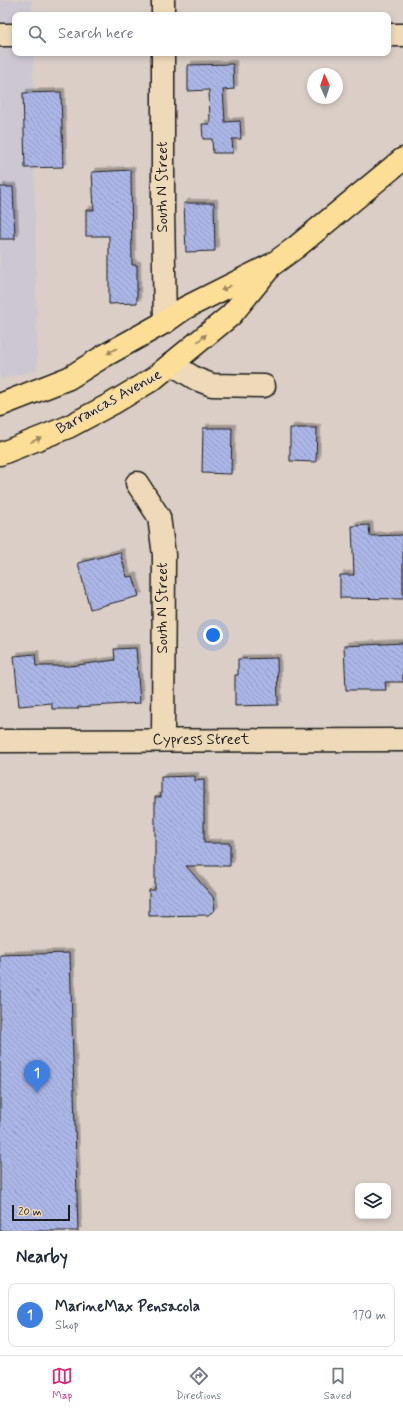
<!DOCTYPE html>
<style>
:root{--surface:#fff;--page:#f6f6f7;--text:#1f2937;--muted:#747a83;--line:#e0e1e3;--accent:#db2777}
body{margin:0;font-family:Mynerve,sans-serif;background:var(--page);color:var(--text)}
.controls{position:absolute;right:12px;bottom:12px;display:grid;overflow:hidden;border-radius:8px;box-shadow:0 2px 6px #0003}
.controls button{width:36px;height:36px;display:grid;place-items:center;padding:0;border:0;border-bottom:1px solid var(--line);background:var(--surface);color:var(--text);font:20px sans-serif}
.compass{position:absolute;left:307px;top:68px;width:36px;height:36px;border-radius:50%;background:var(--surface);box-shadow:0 2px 6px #0003;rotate:357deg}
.scale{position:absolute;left:12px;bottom:10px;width:58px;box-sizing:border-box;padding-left:4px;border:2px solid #1c1c1c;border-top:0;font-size:11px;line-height:14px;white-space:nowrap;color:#1c1c1c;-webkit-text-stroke:3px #eed9b8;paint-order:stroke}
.you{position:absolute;left:213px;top:635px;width:14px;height:14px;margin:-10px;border:3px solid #fff;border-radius:50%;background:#1a73e8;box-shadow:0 0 0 6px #1a73e833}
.badge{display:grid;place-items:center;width:26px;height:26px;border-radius:50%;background:var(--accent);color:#fff;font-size:13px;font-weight:700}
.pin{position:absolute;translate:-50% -33px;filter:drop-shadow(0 1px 2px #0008)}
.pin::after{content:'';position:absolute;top:21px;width:14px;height:12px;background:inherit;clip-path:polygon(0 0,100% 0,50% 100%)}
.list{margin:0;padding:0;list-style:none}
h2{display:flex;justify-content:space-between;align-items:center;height:52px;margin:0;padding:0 16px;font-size:17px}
h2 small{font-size:13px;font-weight:400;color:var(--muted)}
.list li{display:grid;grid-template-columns:26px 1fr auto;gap:12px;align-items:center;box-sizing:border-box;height:64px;margin:0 8px 8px;padding:0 8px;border:1px solid var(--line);border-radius:8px}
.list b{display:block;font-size:15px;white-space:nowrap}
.list p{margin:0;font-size:13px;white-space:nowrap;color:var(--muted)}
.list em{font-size:13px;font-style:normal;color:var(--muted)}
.icon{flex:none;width:22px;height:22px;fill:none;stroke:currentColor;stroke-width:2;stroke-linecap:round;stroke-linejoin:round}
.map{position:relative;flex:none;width:403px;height:1231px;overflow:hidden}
.search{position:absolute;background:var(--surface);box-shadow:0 2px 6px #0003;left:12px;right:12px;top:12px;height:44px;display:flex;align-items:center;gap:10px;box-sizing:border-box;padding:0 14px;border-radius:8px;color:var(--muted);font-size:15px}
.sheet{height:124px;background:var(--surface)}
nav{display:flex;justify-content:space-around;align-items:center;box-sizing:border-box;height:56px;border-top:1px solid var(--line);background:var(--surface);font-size:11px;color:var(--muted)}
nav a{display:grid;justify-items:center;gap:2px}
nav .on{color:var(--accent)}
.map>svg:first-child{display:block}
.built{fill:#ccc7d0}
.building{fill:url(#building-back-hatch);stroke:#1c1c1c;filter:url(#shadow)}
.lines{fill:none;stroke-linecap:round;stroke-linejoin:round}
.minor-casing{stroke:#1c1c1c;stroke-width:25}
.major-casing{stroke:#1c1c1c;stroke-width:25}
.minor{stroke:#eed9b8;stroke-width:22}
.major{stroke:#fcde96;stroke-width:22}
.oneway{fill:#97875f}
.labels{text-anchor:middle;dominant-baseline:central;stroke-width:3;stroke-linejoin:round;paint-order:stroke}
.street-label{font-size:15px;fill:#1c1c1c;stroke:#eed9b8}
</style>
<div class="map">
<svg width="403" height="1231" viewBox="0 0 403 1231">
<defs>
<pattern id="building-back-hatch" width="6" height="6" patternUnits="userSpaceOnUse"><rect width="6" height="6" fill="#abb6e7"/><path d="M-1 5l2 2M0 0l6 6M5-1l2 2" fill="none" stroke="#939cc6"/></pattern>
<filter id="shadow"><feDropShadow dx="3.5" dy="-3.5" stdDeviation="0" flood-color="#0004"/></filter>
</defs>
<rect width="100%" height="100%" fill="#dacec6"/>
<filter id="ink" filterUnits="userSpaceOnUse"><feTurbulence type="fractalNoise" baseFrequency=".025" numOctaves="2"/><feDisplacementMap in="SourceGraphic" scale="8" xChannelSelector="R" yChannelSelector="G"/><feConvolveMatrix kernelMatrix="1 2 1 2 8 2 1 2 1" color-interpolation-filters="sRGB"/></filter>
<g filter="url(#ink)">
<g class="built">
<polygon points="0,0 32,0 32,15 15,15 15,24 0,23"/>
<polygon points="0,46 15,46 15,53 33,53 37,370 0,379"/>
</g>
<g class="building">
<polygon points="233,64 234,89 223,90 225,122 240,121 241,139 232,139 233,153 213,153 212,139 203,139 202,124 210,124 209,90 188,91 188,65"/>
<polygon points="61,92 63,167 25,168 23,93"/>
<polygon points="131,170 132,265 137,265 137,303 109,304 109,236 86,236 86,210 94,210 92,172"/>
<polygon points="0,187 13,187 15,239 0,239"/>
<polygon points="184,203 214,203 215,251 186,252"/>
<polygon points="203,428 232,428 231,474 202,473"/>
<polygon points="290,428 317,428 316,462 290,461"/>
<polygon points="369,525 370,536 403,535 403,599 340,598 340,575 354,575 352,526"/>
<polygon points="120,552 127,577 133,576 139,596 90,609 78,563"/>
<polygon points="403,643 403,682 385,682 386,690 346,690 344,646"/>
<polygon points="136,648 140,703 78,707 78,709 52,709 52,703 19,706 14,656 35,654 36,666 70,666 115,660 114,649"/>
<polygon points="277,658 278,705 235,706 235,675 238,675 238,659"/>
<polygon points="195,776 195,781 204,780 204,843 230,843 230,866 186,866 213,897 215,910 208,915 149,916 149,890 155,890 155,797 161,797 161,777"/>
<polygon points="70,953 78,1231 0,1231 0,955"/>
</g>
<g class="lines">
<g class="minor-casing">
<g id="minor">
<polyline points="163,0 163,15"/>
<polyline points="0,35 15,35"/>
<polyline points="388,35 403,35"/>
<polyline points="163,53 163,211 165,322"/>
<polyline points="172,364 196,379 212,385 264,386"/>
<polyline points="137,483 159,517 164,555 163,740"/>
<polyline points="0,741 403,740"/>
</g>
</g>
<g class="major-casing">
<g id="major">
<polyline points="0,405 69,378 104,356 165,322 185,308 273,264 295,248 403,159"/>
<polyline points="0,454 68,427 113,403 153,379 231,315 267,271"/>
</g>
</g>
<use href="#minor" class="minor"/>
<use href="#major" class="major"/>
</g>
<defs><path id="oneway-solid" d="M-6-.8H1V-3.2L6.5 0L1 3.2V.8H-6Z"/></defs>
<g class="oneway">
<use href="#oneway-solid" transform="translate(226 288) rotate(153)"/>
<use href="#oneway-solid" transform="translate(202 338) rotate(-40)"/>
<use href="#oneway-solid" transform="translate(112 351) rotate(151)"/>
<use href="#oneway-solid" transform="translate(36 440) rotate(-23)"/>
</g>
</g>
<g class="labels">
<g class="street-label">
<text transform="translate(163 187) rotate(-90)">South N Street</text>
<text transform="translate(109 402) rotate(-29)">Barrancas Avenue</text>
<text transform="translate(163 608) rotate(-90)">South N Street</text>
<text x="201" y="740">Cypress Street</text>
</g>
</g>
</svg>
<div class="controls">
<button><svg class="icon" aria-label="layers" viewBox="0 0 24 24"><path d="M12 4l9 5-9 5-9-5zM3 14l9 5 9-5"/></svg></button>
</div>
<svg class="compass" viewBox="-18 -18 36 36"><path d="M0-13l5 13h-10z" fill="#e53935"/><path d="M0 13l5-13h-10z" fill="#747a83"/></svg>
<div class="scale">20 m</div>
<div class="you"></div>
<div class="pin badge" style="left:37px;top:1093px;background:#3f7fe0">1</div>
<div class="search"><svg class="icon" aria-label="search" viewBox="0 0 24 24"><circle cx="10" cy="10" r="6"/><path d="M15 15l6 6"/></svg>Search here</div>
</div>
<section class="sheet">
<h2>Nearby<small></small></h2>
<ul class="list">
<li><span class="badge" style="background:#3f7fe0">1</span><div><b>MarineMax Pensacola</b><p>Shop</p></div><em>170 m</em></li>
</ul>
</section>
<nav>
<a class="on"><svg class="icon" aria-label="map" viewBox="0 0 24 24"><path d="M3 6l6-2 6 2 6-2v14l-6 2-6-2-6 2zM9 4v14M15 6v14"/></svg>Map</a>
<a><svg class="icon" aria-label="directions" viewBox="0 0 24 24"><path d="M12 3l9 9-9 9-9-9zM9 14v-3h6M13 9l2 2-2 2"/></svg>Directions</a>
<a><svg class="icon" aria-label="saved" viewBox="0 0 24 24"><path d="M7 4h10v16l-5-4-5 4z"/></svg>Saved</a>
</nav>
